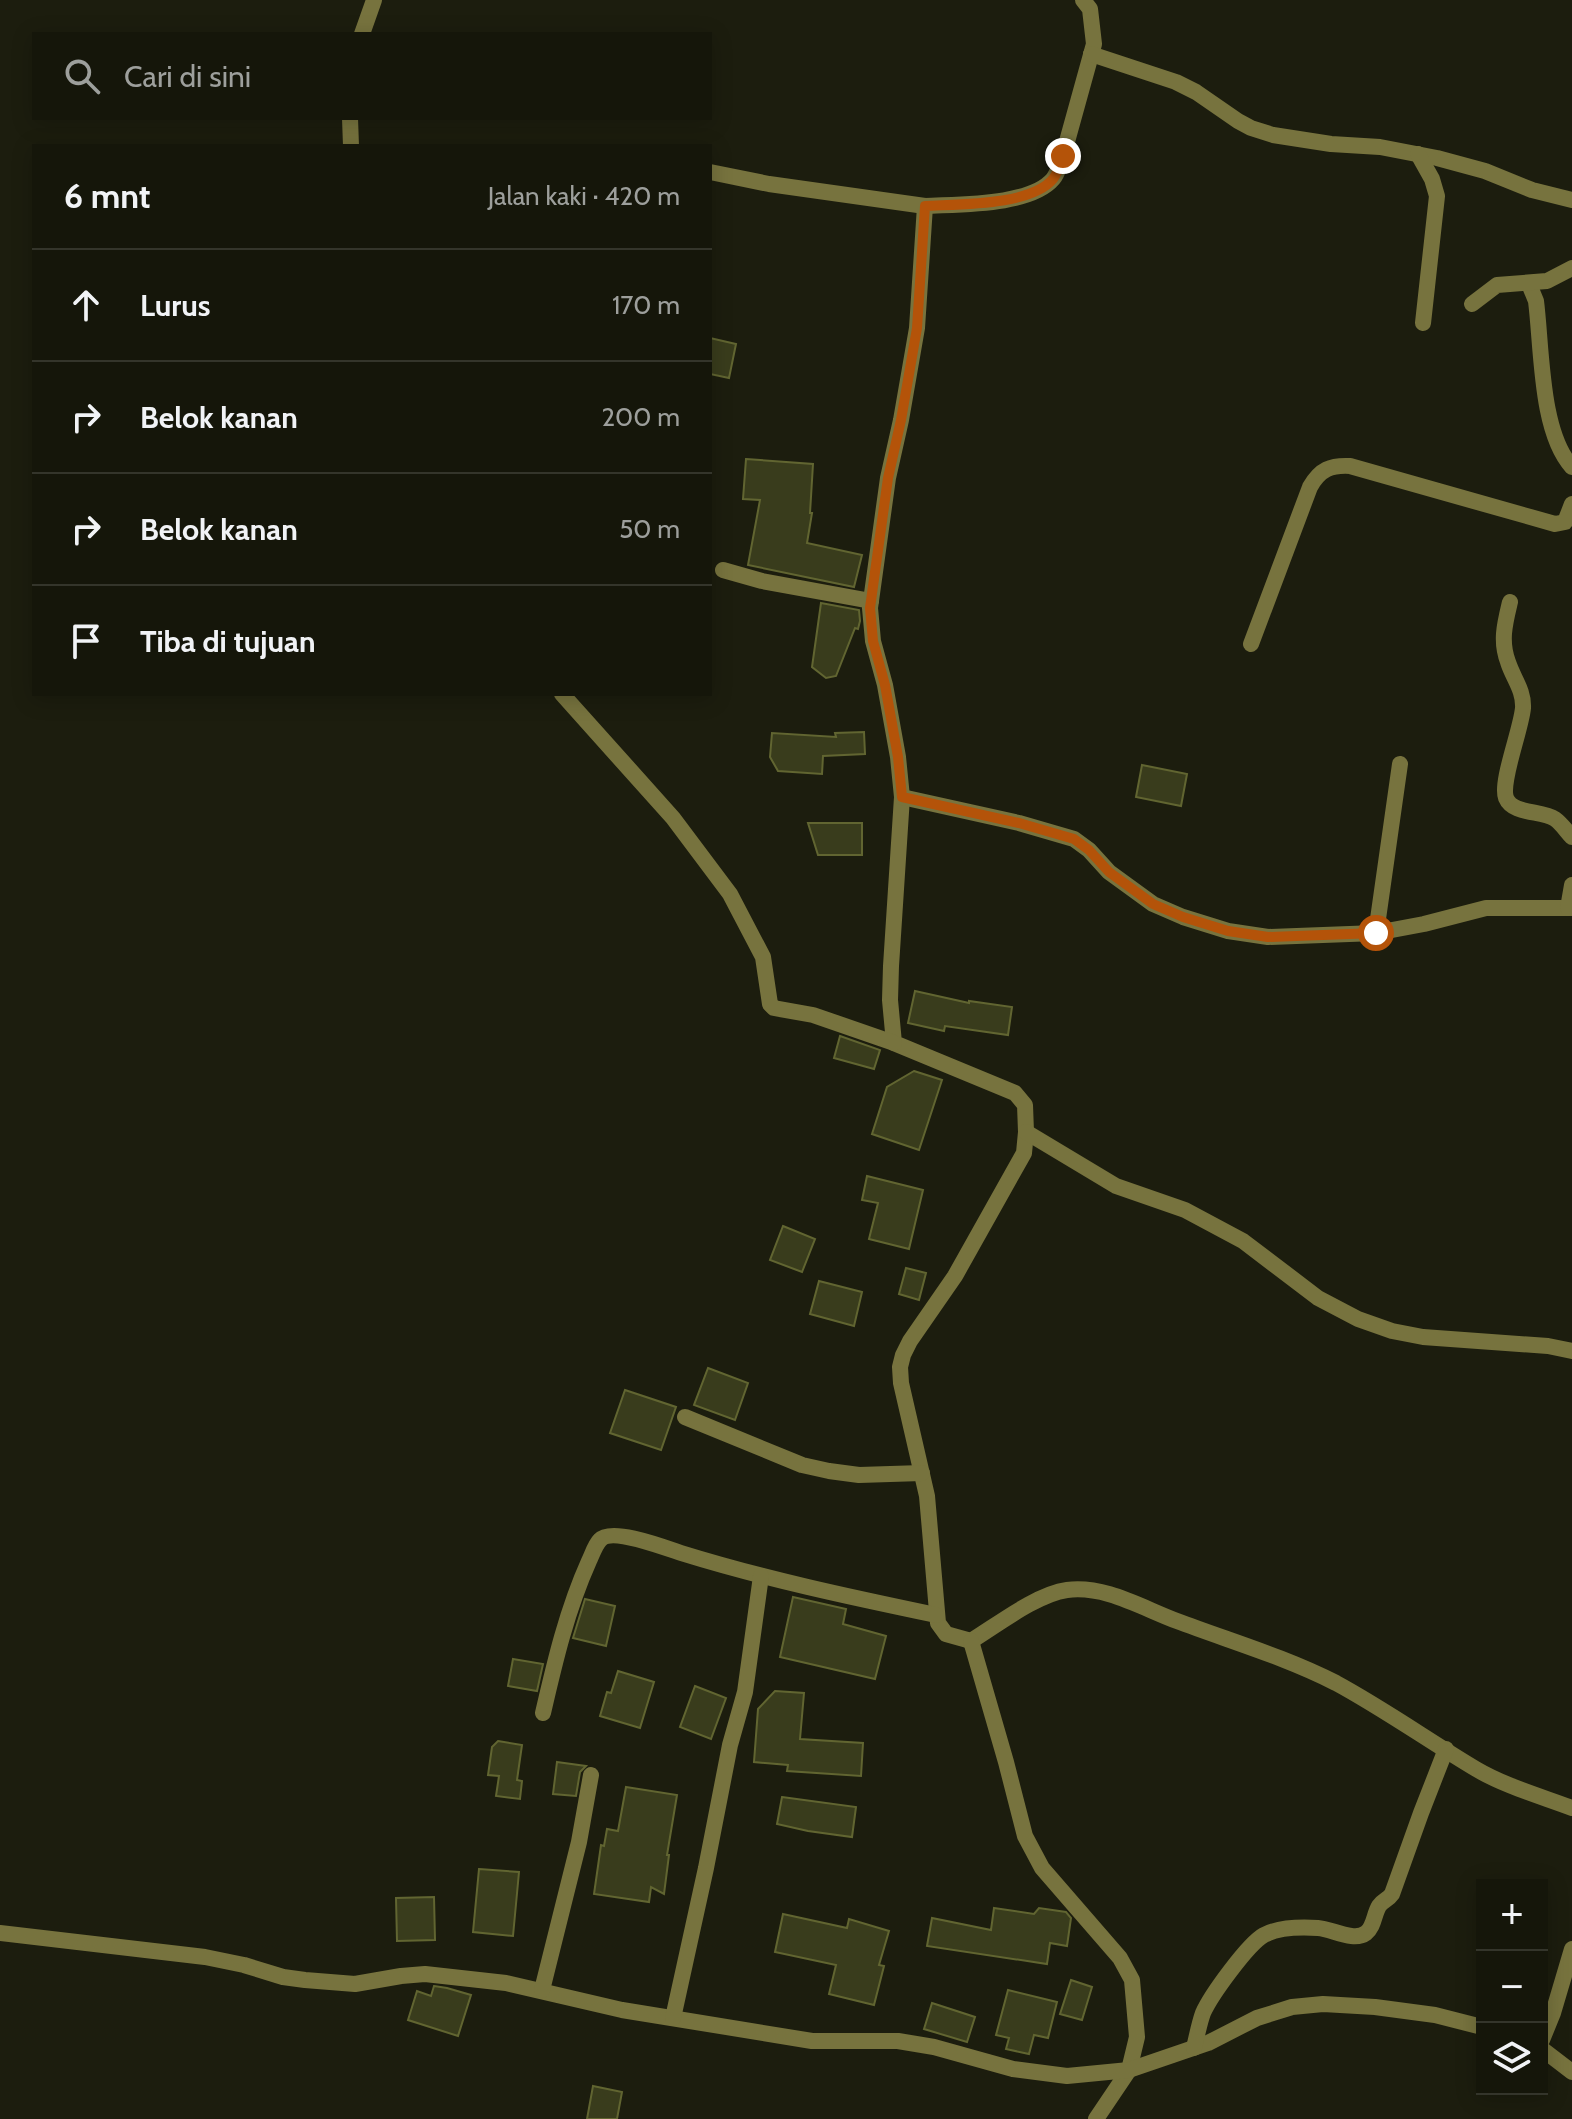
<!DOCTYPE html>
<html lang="id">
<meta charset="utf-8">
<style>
:root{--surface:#15160a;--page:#222318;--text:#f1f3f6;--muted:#9d9f9c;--line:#34352b}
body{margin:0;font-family:Cabin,sans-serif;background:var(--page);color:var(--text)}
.controls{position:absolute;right:24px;bottom:24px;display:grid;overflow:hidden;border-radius:0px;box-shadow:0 4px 20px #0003}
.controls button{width:72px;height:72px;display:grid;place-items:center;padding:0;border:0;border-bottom:2px solid var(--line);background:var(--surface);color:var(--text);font:40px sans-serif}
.stop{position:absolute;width:24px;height:24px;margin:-18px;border:6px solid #b45309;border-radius:50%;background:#fff}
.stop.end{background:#b45309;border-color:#fff;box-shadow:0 2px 8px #0008}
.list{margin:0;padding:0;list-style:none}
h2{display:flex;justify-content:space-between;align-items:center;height:104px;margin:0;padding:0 32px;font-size:34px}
h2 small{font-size:26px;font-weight:400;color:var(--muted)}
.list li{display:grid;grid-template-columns:52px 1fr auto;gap:24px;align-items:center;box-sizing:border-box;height:112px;padding:0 32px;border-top:2px solid var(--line)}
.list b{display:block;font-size:30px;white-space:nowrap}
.list em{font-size:26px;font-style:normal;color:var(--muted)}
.icon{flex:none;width:44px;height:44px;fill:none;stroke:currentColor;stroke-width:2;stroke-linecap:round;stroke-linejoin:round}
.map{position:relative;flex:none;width:1572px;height:2119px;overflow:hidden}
.search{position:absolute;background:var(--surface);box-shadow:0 4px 20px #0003;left:32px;top:32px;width:680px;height:88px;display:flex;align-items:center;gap:20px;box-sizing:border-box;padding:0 28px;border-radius:0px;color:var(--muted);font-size:30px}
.panel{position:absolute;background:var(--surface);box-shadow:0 4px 20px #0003;left:32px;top:144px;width:680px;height:552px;border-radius:0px}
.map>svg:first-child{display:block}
.building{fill:#393c1c;stroke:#616531;stroke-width:2}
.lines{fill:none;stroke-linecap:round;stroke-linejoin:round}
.minor{stroke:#77733e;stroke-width:16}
.route{stroke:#b45309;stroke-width:10}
</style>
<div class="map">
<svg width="1572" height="2119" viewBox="0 0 1572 2119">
<rect width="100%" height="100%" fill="#1c1d0e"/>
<g class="building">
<polygon points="710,338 736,344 729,378 710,374"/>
<polygon points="746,459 813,464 810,513 812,513 807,543 862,555 854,587 748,565 760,500 743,499"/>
<polygon points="821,603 859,610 860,621 858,629 855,628 836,676 826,678 812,667"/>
<polygon points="864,732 865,754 823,756 822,774 778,771 770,757 772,733 836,737 835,733"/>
<polygon points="1142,765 1187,774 1181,806 1136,797"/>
<polygon points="808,823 862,823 862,855 818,855"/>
<polygon points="915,991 969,1003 969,1001 1012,1007 1008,1035 945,1026 944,1031 908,1023"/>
<polygon points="840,1036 880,1050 874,1069 834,1058"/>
<polygon points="914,1071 942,1080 919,1150 872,1134 887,1087"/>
<polygon points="867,1176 923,1190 909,1249 869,1239 878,1203 862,1200"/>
<polygon points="783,1226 815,1239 802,1272 770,1260"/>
<polygon points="906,1268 926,1273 919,1300 899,1294"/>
<polygon points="819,1281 862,1292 854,1326 810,1314"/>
<polygon points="708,1368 748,1383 735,1420 694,1405"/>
<polygon points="625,1390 676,1407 661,1450 610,1433"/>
<polygon points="793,1597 846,1609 843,1624 886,1636 875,1679 780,1657"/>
<polygon points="585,1599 615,1606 606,1646 573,1638"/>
<polygon points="513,1659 543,1664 537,1691 508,1686"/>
<polygon points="618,1671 654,1682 640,1728 600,1716 607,1692 611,1693"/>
<polygon points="695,1686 726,1698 711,1739 680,1727"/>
<polygon points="775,1691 804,1693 800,1739 863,1743 861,1776 787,1771 788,1765 754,1762 758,1709"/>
<polygon points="498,1741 522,1745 517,1780 522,1781 520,1799 496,1796 499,1776 488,1775 492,1747"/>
<polygon points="557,1762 586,1766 580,1772 576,1796 553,1794"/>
<polygon points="626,1787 677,1795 667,1855 669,1855 664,1894 651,1887 649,1902 594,1894 601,1845 604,1846 607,1829 618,1831"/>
<polygon points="782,1797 856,1807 852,1837 808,1831 777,1824"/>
<polygon points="479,1869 519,1872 513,1936 473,1932"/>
<polygon points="434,1897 435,1940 397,1941 396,1898"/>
<polygon points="994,1908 1034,1914 1039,1908 1066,1912 1071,1918 1067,1946 1050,1943 1047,1964 927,1946 932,1918 991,1930"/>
<polygon points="783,1914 847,1928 849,1919 889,1931 879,1965 884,1966 874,2005 829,1994 836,1965 775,1952"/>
<polygon points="1071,1980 1092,1987 1082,2020 1060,2014"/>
<polygon points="434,1986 447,1988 471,1995 458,2036 408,2020 417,1991 431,1996"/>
<polygon points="1008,1990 1057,2002 1048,2038 1034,2035 1029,2054 1006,2049 1009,2038 996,2035"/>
<polygon points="932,2003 975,2017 967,2042 924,2029"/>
<polygon points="593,2086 622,2092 617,2119 587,2119"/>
</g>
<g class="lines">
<g class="minor">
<path d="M1083 0 1090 9 1094 44 1063 156C1060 164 1058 173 1053 179 1030 206 959 204 925 206L917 328 901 420 888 478 870 608 873 641 885 685 898 757 902 797 891 966 890 1000 894 1043 1015 1093 1025 1105 1026 1132 1024 1153 955 1276 910 1341 903 1355 900 1367 901 1383 927 1496 938 1623 946 1634 971 1641C997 1625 1037 1594 1067 1590 1105 1585 1142 1608 1177 1621 1230 1641 1285 1657 1336 1683 1384 1709 1429 1741 1476 1769 1505 1786 1540 1796 1572 1808"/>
<polyline points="362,34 374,0"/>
<polyline points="1091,54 1176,82 1196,92 1238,121 1251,128 1273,135 1331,144 1380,147 1437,158 1485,171 1532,190 1572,200"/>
<polyline points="350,118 351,146"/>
<polyline points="1418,154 1432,179 1437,196 1423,323"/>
<polyline points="710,172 769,184 925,206"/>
<path d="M1529 284 1536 301C1542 348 1540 432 1572 467"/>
<polyline points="1472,304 1497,285 1547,281 1572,268"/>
<polyline points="723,570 762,581 871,601"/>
<path d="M1510 602C1505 623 1500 641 1508 662 1513 678 1524 690 1523 708 1521 730 1500 782 1506 798 1513 815 1542 810 1555 819 1562 824 1567 832 1572 837"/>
<path d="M1251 644 1310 487C1320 469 1331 465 1350 466L1555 524 1565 522 1572 504"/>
<polyline points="562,694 673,818 730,894 763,957 770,1004 774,1008 813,1015 894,1043"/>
<polyline points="902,797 1019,823 1074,839 1089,850 1109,872 1153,904 1183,917 1228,931 1268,937 1376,933 1424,924 1486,908 1572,908"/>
<polyline points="1568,908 1572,885"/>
<polyline points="1376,933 1400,764"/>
<polyline points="1026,1132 1116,1186 1185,1210 1243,1241 1318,1298 1358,1319 1392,1331 1423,1337 1548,1346 1572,1351"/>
<polyline points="685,1417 802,1465 829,1471 859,1475 922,1473"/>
<polyline points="971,1641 1006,1762 1025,1836 1042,1868 1120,1958 1132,1980 1137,2037 1129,2070 1096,2119"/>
<path d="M543 1713C555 1661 567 1610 589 1561 592 1555 595 1545 600 1540 611 1527 666 1548 681 1553 765 1579 850 1597 936 1615"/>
<polyline points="0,1933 205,1957 244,1965 283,1977 305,1980 355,1984 401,1976 425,1974 506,1983 622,2010 812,2041 898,2041 934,2047 1013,2069 1067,2076 1129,2070 1208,2043 1257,2018 1292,2007 1323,2004 1375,2007 1435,2015 1482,2027"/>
<polyline points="542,1990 579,1842 591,1775"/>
<polyline points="673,2018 706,1868 730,1745 745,1692 761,1576"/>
<polyline points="1542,2040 1553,2013 1572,1949"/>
<path d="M1194 2048C1197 2036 1199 2024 1203 2013 1211 1995 1248 1944 1264 1935 1279 1927 1302 1927 1318 1928 1332 1929 1354 1942 1366 1933 1374 1927 1374 1914 1379 1906 1383 1900 1388 1900 1392 1894L1421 1813 1446 1749"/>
<polyline points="1542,2049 1572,2072"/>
</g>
</g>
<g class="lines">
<path class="route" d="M1063 156C1060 164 1058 173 1053 179 1030 206 959 204 925 206L917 328 901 420 888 478 870 608 873 641 885 685 898 757 902 797 1019 823 1074 839 1089 850 1109 872 1153 904 1183 917 1228 931 1268 937 1376 933"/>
</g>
</svg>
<div class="controls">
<button>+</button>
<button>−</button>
<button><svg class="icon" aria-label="layers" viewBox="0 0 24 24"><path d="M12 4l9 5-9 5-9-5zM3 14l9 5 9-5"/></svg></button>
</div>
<div class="stop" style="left:1376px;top:933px"></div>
<div class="stop end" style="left:1063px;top:156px"></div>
<div class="search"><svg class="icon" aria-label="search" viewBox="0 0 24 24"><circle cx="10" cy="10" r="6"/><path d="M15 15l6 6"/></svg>Cari di sini</div>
<section class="panel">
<h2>6 mnt<small>Jalan kaki · 420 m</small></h2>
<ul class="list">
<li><svg class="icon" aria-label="ahead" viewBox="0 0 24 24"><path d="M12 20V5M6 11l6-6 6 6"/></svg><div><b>Lurus</b></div><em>170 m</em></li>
<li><svg class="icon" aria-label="right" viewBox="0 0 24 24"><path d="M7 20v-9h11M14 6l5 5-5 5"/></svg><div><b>Belok kanan</b></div><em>200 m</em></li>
<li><svg class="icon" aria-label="right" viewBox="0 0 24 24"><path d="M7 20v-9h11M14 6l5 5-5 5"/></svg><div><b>Belok kanan</b></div><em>50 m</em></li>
<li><svg class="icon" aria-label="arrive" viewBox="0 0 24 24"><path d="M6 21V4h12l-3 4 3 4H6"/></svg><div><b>Tiba di tujuan</b></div></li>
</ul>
</section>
</div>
